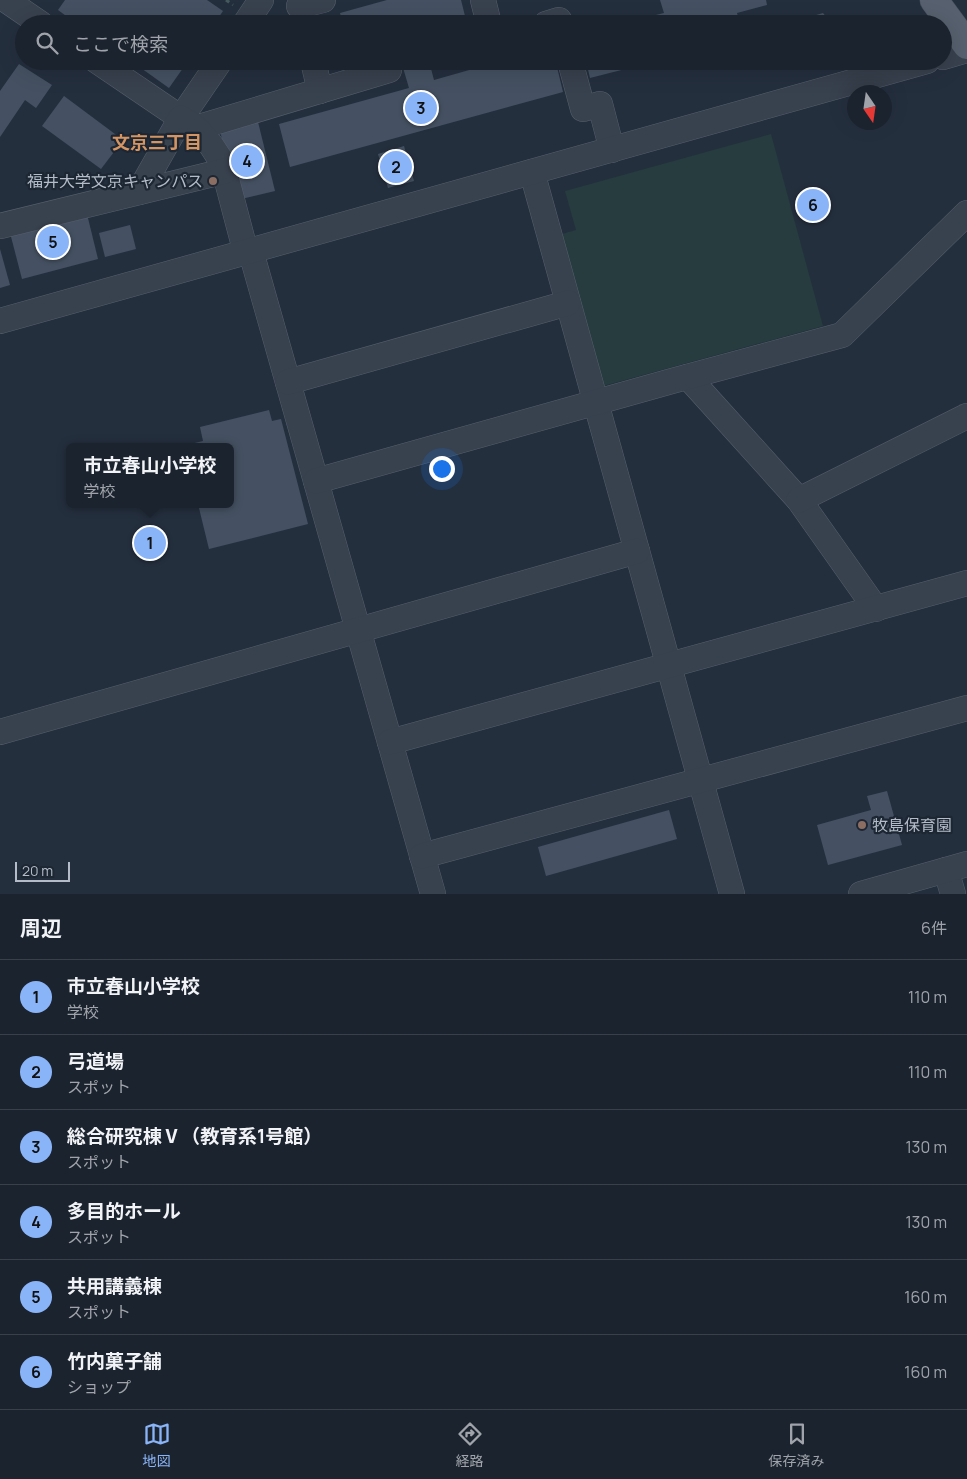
<!DOCTYPE html>
<html lang="ja">
<meta charset="utf-8">
<style>
:root{--surface:#1b232e;--page:#242b36;--text:#f1f3f6;--muted:#a0a4aa;--line:#39404a;--accent:#8ab4f8}
body{margin:0;font-family:Manrope,"Noto Sans JP",sans-serif;background:var(--page);color:var(--text)}
.compass{position:absolute;left:847px;top:85px;width:45px;height:45px;border-radius:50%;background:var(--surface);box-shadow:0 5px 20px #0002;rotate:167deg}
.scale{position:absolute;left:15px;bottom:12px;width:55px;box-sizing:border-box;padding-left:5px;border:2px solid #b4bcc9;border-top:0;font-size:14px;line-height:18px;white-space:nowrap;color:#b4bcc9;-webkit-text-stroke:4px #1d2633;paint-order:stroke}
.you{position:absolute;left:441px;top:468px;width:18px;height:18px;margin:-12px;border:4px solid #fff;border-radius:50%;background:#1a73e8;box-shadow:0 0 0 8px #1a73e833}
.badge{display:grid;place-items:center;width:32px;height:32px;border-radius:50%;background:var(--accent);color:#111;font-size:16px;font-weight:700}
.pin{position:absolute;translate:-50% -50%;border:2px solid #fff;box-shadow:0 1px 5px #0006}
.popup{position:absolute;left:66px;top:443px;width:168px;height:65px;box-sizing:border-box;display:grid;place-content:center;border-radius:8px;background:var(--surface);filter:drop-shadow(0 1px 4px #0005);font-size:16px;white-space:nowrap;color:var(--muted)}
.popup b{font-size:19px;color:var(--text)}
.popup::after{content:'';position:absolute;left:50%;top:100%;margin-left:-10px;border:10px solid transparent;border-top-color:var(--surface)}
.list{margin:0;padding:0;list-style:none}
h2{display:flex;justify-content:space-between;align-items:center;height:65px;margin:0;padding:0 20px;font-size:21px}
h2 small{font-size:16px;font-weight:400;color:var(--muted)}
.list li{display:grid;grid-template-columns:32px 1fr auto;gap:15px;align-items:center;box-sizing:border-box;height:75px;padding:0 20px;border-top:1px solid var(--line)}
.list b{display:block;font-size:19px;white-space:nowrap}
.list p{margin:0;font-size:16px;white-space:nowrap;color:var(--muted)}
.list em{font-size:16px;font-style:normal;color:var(--muted)}
.icon{flex:none;width:28px;height:28px;fill:none;stroke:currentColor;stroke-width:2;stroke-linecap:round;stroke-linejoin:round}
.map{position:relative;flex:none;width:967px;height:894px;overflow:hidden}
.search{position:absolute;background:var(--surface);box-shadow:0 5px 20px #0002;left:15px;right:15px;top:15px;height:55px;display:flex;align-items:center;gap:12px;box-sizing:border-box;padding:0 18px;border-radius:28px;color:var(--muted);font-size:19px}
.sheet{height:515px;background:var(--surface)}
nav{display:flex;justify-content:space-around;align-items:center;box-sizing:border-box;height:70px;border-top:1px solid var(--line);background:var(--surface);font-size:14px;color:var(--muted)}
nav a{display:grid;justify-items:center;gap:2px}
nav .on{color:var(--accent)}
.map>svg:first-child{display:block}
.green{fill:#263c3f}
.building{fill:#455162}
.lines{fill:none;stroke-linecap:round;stroke-linejoin:round}
.minor-casing{stroke:#565f6c;stroke-width:26}
.major-casing{stroke:#414a57;stroke-width:29}
.path{stroke:#44595c;stroke-width:3;stroke-dasharray:4 4;stroke-linecap:butt}
.minor{stroke:#38414e;stroke-width:25}
.major{stroke:#56606e;stroke-width:28}
.education-dot{fill:#8d6e63;stroke:#1d2633;stroke-width:2}
.labels{text-anchor:middle;dominant-baseline:central;stroke-width:4.5;stroke-linejoin:round;paint-order:stroke}
.poi-label{font-size:16px;fill:#b4bcc9;stroke:#1d2633;text-anchor:end}
.neighbourhood-label{font-size:18px;font-weight:bold;fill:#d59563;stroke:#1d2633}
</style>
<div class="map">
<svg width="967" height="894" viewBox="0 0 967 894">
<rect width="100%" height="100%" fill="#242f3e"/>
<polygon class="green" points="771,134 823,326 603,386 562,234 576,230 565,191"/>
<g class="building">
<polygon points="65,0 207,0 223,11 214,24 77,24 58,10"/>
<polygon points="387,0 461,0 467,24 343,24 340,13"/>
<polygon points="660,0 766,0 767,5 737,13 740,24 619,24 664,13"/>
<polygon points="823,13 832,24 789,24 789,23"/>
<polygon points="131,61 188,61 169,88"/>
<polygon points="401,61 429,61 434,80 501,61 547,61 549,69 557,67 563,92 290,167 279,124 409,88"/>
<polygon points="586,61 653,61 653,62 590,78"/>
<polygon points="19,64 52,85 36,108 25,100 0,137 0,91"/>
<polygon points="64,96 123,140 101,169 42,126"/>
<polygon points="258,122 275,191 237,200 220,131"/>
<polygon points="404,146 414,181 388,188 378,154"/>
<polygon points="85,206 98,259 22,279 8,225"/>
<polygon points="130,225 136,249 105,257 99,233"/>
<polygon points="0,249 10,285 0,288"/>
<polygon points="269,410 272,421 281,419 308,524 209,549 198,504 230,504 230,447 182,446 203,441 200,427"/>
<polygon points="887,791 902,845 828,865 817,825 871,810 867,796"/>
<polygon points="669,810 677,839 546,876 538,847"/>
</g>
<g class="lines">
<g class="minor-casing">
<g id="minor">
<polyline points="6,0 41,24"/>
<polyline points="483,0 489,24"/>
<polyline points="299,6 323,0"/>
<polyline points="245,24 261,0"/>
<polyline points="546,24 559,20 560,24"/>
<polyline points="943,57 967,50"/>
<polyline points="97,61 181,118 220,61"/>
<polyline points="313,61 320,91"/>
<polyline points="570,61 583,109 600,104 612,150"/>
<polyline points="196,128 389,70"/>
<polyline points="532,172 732,894"/>
<polyline points="139,192 181,118 196,128 211,145 222,162 246,253"/>
<polyline points="0,226 225,171"/>
<polyline points="251,252 433,894"/>
<polyline points="0,321 927,61"/>
<polyline points="688,377 799,500 876,609"/>
<polyline points="288,382 568,303"/>
<polyline points="316,481 672,381 842,335 967,213"/>
<polyline points="799,500 967,416"/>
<polyline points="0,732 637,551"/>
<polyline points="390,742 967,583"/>
<polyline points="422,856 967,708"/>
<polyline points="946,870 953,894"/>
<polyline points="861,894 967,864"/>
</g>
</g>
<g class="major-casing">
<polyline id="major" points="934,0 967,45"/>
</g>
<polyline class="path" points="226,0 233,5"/>
<use href="#minor" class="minor"/>
<use href="#major" class="major"/>
</g>
<g class="education-dot">
<circle cx="213" cy="181" r="5"/>
<circle cx="862" cy="825" r="5"/>
</g>
<g class="labels">
<g class="poi-label">
<text x="203" y="181">福井大学文京キャンパス</text>
<text x="872" y="825" text-anchor="start">牧島保育園</text>
</g>
<g class="neighbourhood-label">
<text x="157" y="142">文京三丁目</text>
</g>
</g>
</svg>
<svg class="compass" viewBox="-18 -18 36 36"><path d="M0-13l5 13h-10z" fill="#e53935"/><path d="M0 13l5-13h-10z" fill="#a0a4aa"/></svg>
<div class="scale">20 m</div>
<div class="you"></div>
<div class="pin badge" style="left:150px;top:543px">1</div>
<div class="popup"><b>市立春山小学校</b>学校</div>
<div class="pin badge" style="left:396px;top:167px">2</div>
<div class="pin badge" style="left:421px;top:108px">3</div>
<div class="pin badge" style="left:247px;top:161px">4</div>
<div class="pin badge" style="left:53px;top:242px">5</div>
<div class="pin badge" style="left:813px;top:205px">6</div>
<div class="search"><svg class="icon" aria-label="search" viewBox="0 0 24 24"><circle cx="10" cy="10" r="6"/><path d="M15 15l6 6"/></svg>ここで検索</div>
</div>
<section class="sheet">
<h2>周辺<small>6件</small></h2>
<ul class="list">
<li><span class="badge">1</span><div><b>市立春山小学校</b><p>学校</p></div><em>110 m</em></li>
<li><span class="badge">2</span><div><b>弓道場</b><p>スポット</p></div><em>110 m</em></li>
<li><span class="badge">3</span><div><b>総合研究棟Ⅴ（教育系1号館）</b><p>スポット</p></div><em>130 m</em></li>
<li><span class="badge">4</span><div><b>多目的ホール</b><p>スポット</p></div><em>130 m</em></li>
<li><span class="badge">5</span><div><b>共用講義棟</b><p>スポット</p></div><em>160 m</em></li>
<li><span class="badge">6</span><div><b>竹内菓子舗</b><p>ショップ</p></div><em>160 m</em></li>
</ul>
</section>
<nav>
<a class="on"><svg class="icon" aria-label="map" viewBox="0 0 24 24"><path d="M3 6l6-2 6 2 6-2v14l-6 2-6-2-6 2zM9 4v14M15 6v14"/></svg>地図</a>
<a><svg class="icon" aria-label="directions" viewBox="0 0 24 24"><path d="M12 3l9 9-9 9-9-9zM9 14v-3h6M13 9l2 2-2 2"/></svg>経路</a>
<a><svg class="icon" aria-label="saved" viewBox="0 0 24 24"><path d="M7 4h10v16l-5-4-5 4z"/></svg>保存済み</a>
</nav>
